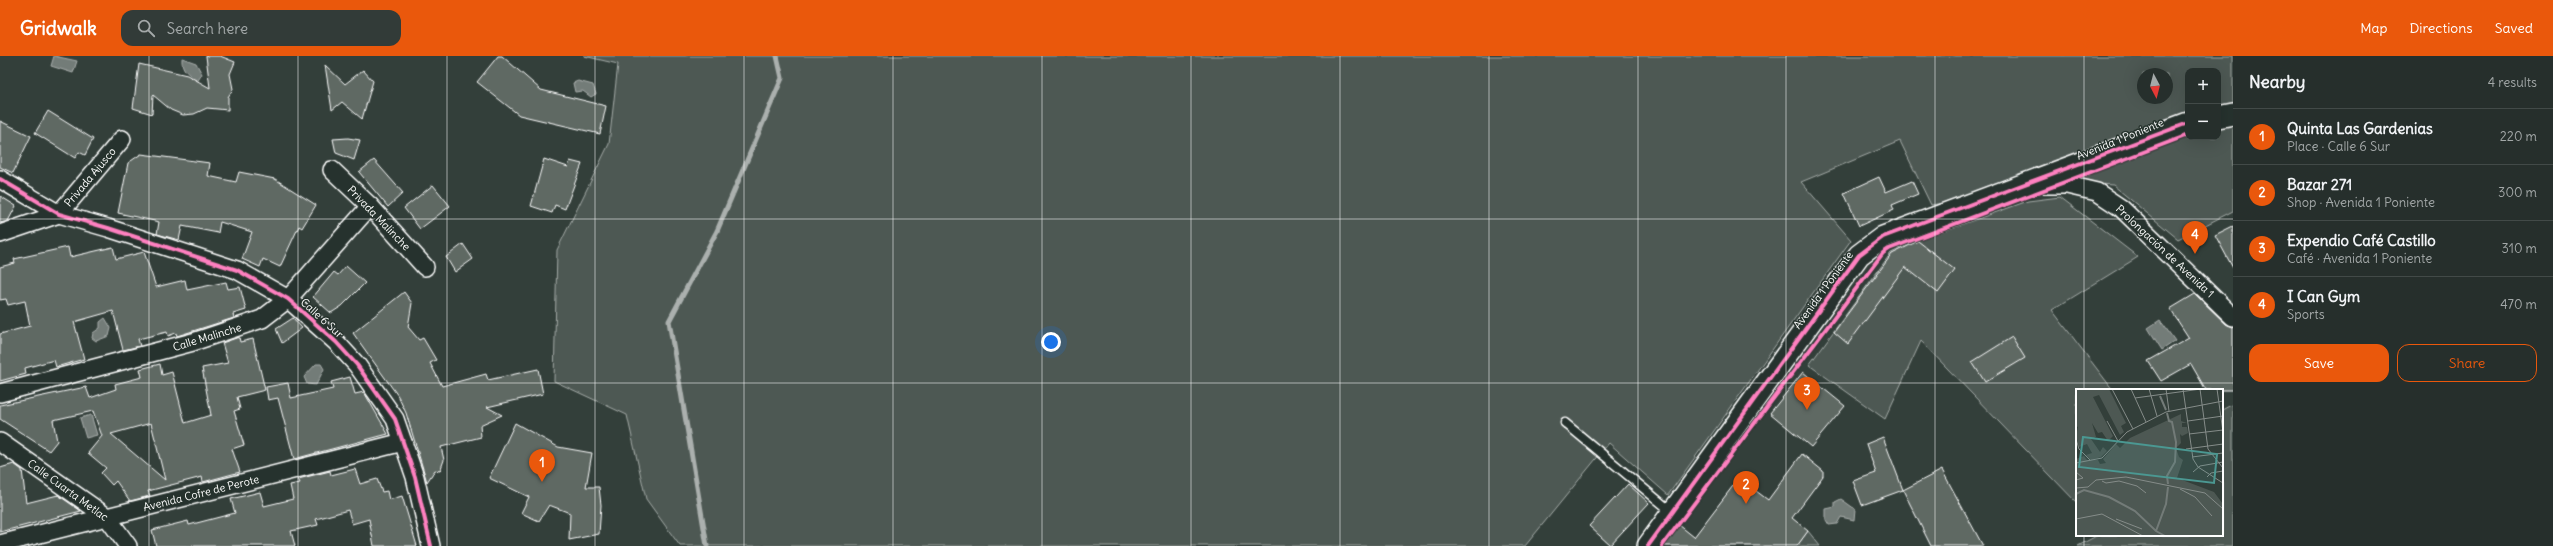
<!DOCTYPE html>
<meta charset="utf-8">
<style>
:root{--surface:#262f2c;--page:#323b38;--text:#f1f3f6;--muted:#a4a9a9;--line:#424a48;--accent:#ea580c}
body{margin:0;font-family:Delius,sans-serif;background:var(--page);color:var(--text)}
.controls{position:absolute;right:12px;top:12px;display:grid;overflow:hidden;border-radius:8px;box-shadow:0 4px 16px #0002}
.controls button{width:36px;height:36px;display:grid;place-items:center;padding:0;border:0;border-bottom:1px solid var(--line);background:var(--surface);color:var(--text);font:20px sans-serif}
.compass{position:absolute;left:2137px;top:12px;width:36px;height:36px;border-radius:50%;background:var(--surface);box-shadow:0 4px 16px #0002;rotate:173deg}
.you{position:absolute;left:1051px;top:286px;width:14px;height:14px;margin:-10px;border:3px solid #fff;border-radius:50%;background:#1a73e8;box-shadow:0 0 0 6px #1a73e833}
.badge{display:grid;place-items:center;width:26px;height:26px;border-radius:50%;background:var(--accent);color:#fff;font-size:13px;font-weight:700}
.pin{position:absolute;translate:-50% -33px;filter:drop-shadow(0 1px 2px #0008)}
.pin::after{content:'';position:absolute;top:21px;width:14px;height:12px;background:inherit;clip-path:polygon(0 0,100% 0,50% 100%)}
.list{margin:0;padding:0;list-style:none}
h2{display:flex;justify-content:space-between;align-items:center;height:52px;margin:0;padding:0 16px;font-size:17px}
h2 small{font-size:13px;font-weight:400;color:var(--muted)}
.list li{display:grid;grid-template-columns:26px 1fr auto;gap:12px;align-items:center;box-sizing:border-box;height:56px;padding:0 16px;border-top:1px solid var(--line)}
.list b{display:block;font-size:15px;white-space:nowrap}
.list p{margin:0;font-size:13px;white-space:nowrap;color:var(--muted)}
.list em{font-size:13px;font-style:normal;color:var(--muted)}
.actions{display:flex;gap:8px;padding:12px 16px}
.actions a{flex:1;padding:9px 0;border:1px solid var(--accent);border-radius:12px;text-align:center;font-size:14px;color:var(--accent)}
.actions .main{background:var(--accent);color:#fff}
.icon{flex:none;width:22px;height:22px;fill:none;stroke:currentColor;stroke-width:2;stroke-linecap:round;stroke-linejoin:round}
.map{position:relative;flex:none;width:2233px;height:490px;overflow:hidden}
header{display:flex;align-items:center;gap:24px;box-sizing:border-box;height:56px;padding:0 20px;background:var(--accent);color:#fff}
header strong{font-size:19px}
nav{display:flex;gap:22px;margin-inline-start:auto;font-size:14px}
.search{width:280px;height:36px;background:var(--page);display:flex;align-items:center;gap:10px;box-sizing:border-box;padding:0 14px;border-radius:12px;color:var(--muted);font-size:15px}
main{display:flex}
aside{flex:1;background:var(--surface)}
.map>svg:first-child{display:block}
.green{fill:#4d5853;stroke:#a6aca9;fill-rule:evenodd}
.water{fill:#737b78;stroke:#abb0ae}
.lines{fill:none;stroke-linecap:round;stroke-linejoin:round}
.stream{stroke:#abb0ae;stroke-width:5}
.building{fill:#5f6964;stroke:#fff;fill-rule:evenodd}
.service-casing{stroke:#fff;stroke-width:11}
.minor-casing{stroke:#fff;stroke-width:20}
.tertiary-casing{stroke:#fff;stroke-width:24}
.service{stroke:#26332d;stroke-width:8}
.minor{stroke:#26332d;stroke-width:17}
.tertiary{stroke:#26332d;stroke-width:21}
.cycleway-casing{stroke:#26332d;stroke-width:6}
.cycleway{stroke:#ff80c0;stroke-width:4}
.grid{fill:none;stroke:#fff;stroke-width:1;stroke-opacity:0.55}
.labels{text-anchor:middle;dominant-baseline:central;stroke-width:3;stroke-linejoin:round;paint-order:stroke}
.street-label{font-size:11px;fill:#fff;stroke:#26332d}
.inset-river{fill:none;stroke:#737b78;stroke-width:2}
.inset-road{fill:none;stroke:#858c89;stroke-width:1}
.view{fill:#4b9892;fill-opacity:0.15;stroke:#4b9892;stroke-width:2}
.inset-edge{fill:none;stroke:#fff;stroke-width:2}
</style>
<header>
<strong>Gridwalk</strong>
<div class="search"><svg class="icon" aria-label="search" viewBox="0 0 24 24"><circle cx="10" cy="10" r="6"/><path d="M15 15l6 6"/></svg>Search here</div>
<nav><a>Map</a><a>Directions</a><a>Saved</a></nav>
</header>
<main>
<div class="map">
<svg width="2233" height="490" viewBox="0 0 2233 490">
<rect width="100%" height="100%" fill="#333f3a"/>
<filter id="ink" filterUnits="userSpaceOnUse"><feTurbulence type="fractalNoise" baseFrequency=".025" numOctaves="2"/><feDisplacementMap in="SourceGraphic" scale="8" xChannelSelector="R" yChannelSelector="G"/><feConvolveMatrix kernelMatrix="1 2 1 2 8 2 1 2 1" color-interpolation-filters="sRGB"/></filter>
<g filter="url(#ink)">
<g class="green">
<path d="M584 0H2233V155L2178 183 2113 129 2070 126 1931 149 1900 85 1801 126 1851 184 1668 439 1609 387 1525 490H680L646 443 627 359 554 325 557 194 609 88 618 8ZM2188 15H2218V81H2188ZM2143 18H2167V42H2143Z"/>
<polygon points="2060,141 2138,201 2052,254 2113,334 2077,334 2077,447 1921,285 1885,363 1809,309 1891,197 1918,184 2028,145"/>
<polygon points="2233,348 2233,490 2078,490 2098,479 2222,479 2222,354"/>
<polygon points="1808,475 1820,490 1797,490"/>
</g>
<g class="water">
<polygon points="54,0 77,5 73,17 51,10"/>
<path d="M182 2 196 7 202 18 197 26C189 17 181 15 182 2Z"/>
<polygon points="578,25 593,29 596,38 591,41 583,35 575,36 573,27"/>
<polygon points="105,262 111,272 109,280 96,285 92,282 93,277 100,272 100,266"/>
<polygon points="2160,264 2175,285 2162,294 2148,272"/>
<polygon points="316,308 321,308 324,313 316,329 307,328 304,321"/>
<polygon points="91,359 97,379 86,382 80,362"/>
<polygon points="1841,443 1855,453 1854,464 1841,461 1837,468 1829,469 1826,464 1826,453 1835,451 1835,446"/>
</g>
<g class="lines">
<polyline class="stream" points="707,490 669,265 717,175 782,22 777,0"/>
</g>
<g class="building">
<polygon points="206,0 220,0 235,6 230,18 233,33 228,41 228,54 207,52 194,58 183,59 171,54 153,39 152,58 133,52 139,8 187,19 210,32"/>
<polygon points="498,0 502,0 541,34 606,50 600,78 519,59 477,26"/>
<polygon points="325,9 345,28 363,14 373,25 362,63 342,46 332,54"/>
<polygon points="48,55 93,83 85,99 79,96 75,102 35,77"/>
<polygon points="0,65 31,80 13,117 0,111"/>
<polygon points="348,82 360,84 354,104 336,97 333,83"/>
<polygon points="141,98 210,107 208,120 236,126 239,116 275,123 316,149 302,172 299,170 280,211 263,203 260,211 242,203 252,176 220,166 218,177 182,170 179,184 157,178 159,166 118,157 128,107"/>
<polygon points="544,103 568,111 570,105 582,108 565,153 555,149 552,157 531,150"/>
<polygon points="374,104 403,137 388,151 359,116"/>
<polygon points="1879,121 1886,136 1912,125 1918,138 1892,149 1894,154 1859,170 1844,137"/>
<polygon points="433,129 450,150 420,173 404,152"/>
<polygon points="0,140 16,150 8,165 0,167"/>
<polygon points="2233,170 2233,212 2215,179"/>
<polygon points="1918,185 1955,214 1938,237 1905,211 1848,288 1834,276 1892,198"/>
<polygon points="463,188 473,203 455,216 446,201"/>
<polygon points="68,191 70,201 113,191 116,203 144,196 156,231 185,224 187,234 226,226 228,233 240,231 246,254 233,258 234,262 177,280 176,277 168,280 167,276 138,283 140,290 123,294 113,255 74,266 84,303 56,311 54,304 25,312 26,318 0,325 0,278 30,270 25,245 8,249 6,243 0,244 0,211 15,207 14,203"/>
<polygon points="346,210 365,227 342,250 331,257 313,241 334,216 338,219"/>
<polygon points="404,236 412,247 408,271 419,284 423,282 436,304 430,307 442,330 486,318 488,324 538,313 543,338 487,351 502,359 480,369 481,381 441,391 444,404 440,415 435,414 427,426 406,357 398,340 353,277"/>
<polygon points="2195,238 2226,268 2233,271 2233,334 2206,334 2191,308 2161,325 2148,305 2189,282 2170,253"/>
<polygon points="293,262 302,272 282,287 276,273"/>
<path d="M239 281 240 286 253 283 265 334 237 341 240 353 234 355 244 389 232 393 240 416 203 426 202 421 148 435 150 440 130 445 116 425 112 429 101 417 106 412 88 397 102 380 93 355 53 364 57 385 49 395 0 363V349L86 331 90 342 116 333 115 328 142 321 140 313 160 308 162 319 172 316 185 367 211 359 202 312 228 307 222 287ZM151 367 165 424 111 378Z"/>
<polygon points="2012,281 2025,302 1985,326 1972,306"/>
<polygon points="1803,316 1845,350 1811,391 1770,357"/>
<polygon points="350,321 355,338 364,336 388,378 294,403 278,342 268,344 266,331 288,327 291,342 333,333 331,326"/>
<polygon points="515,367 558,391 592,397 586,431 599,431 601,449 599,478 569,484 570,457 549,449 539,465 521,457 529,441 489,422"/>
<polygon points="1883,381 1903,434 1862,449 1853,425 1876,417 1866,388"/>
<polygon points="1802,398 1823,415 1823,420 1792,462 1808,475 1797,490 1664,490 1679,469 1694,481 1739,422 1768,444"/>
<polygon points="14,408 22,414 26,447 58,439 81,455 0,476 0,412"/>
<polygon points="355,413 360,428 377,423 382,436 387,435 389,444 402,440 417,490 374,490 369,463 352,468 348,454 316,463 318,469 291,475 295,490 156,490 152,474 188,465 189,469 235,457 231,443 260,436 264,450 293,443 290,429 300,427 298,423 330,415 331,419"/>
<polygon points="1942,414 1983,490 1931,490 1903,434"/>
<polygon points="1628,428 1649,447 1610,489 1589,470"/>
</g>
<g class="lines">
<g class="service-casing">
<polyline id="service" points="1565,367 1672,456"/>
</g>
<g class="minor-casing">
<g id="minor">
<polyline points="332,114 370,150 425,211"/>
<polyline points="0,123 59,158 108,172 237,214 288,243 336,286 357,309 395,363 415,421 431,490"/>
<polyline points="2028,129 2067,129 2097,136 2121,152 2233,261"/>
<polyline points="0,178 59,158 122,83"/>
<polyline points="0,337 193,286 262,263 288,243 370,150"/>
<polyline points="0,386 107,461 128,490"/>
<polyline points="0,488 403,386"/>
</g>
</g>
<g class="tertiary-casing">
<g id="tertiary">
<polyline points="2218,61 2233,58"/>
<polyline points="1648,490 1859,199 1883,181 2188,67"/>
</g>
</g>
<use href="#service" class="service"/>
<use href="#minor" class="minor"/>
<use href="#tertiary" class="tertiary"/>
<g class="cycleway-casing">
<g id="cycleway">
<polyline points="0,123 59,158 108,172 237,214 288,243 336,286 357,309 395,363 415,421 431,490"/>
<polyline points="1648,490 1859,199 1883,181 2188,67"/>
<polyline points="1662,490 1883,197 1889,193 2188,79"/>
</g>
</g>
<use href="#cycleway" class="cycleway"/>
</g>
</g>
<path class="grid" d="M149 0V490M298 0V490M447 0V490M595 0V490M744 0V490M893 0V490M1042 0V490M1191 0V490M1340 0V490M1489 0V490M1638 0V490M1786 0V490M1935 0V490M2084 0V334M0 163H2233M0 327H2233M2084 479V490"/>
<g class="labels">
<g class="street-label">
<text transform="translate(2120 83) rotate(-22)">Avenida 1 Poniente</text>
<text transform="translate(90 121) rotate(-50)">Privada Ajusco</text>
<text transform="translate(379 162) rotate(46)">Privada Malinche</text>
<text transform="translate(2165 195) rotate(43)">Prolongación de Avenida 1</text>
<text transform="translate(1823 234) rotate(-54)">Avenida 1 Poniente</text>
<text transform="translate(322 262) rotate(42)">Calle 6 Sur</text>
<text transform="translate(207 281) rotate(-17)">Calle Malinche</text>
<text transform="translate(68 434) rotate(36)">Calle Cuarta Metlac</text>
<text transform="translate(201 437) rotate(-14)">Avenida Cofre de Perote</text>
</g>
</g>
<g transform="translate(2076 333)">
<rect width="147" height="147" fill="#333f3a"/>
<path d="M0 0H33L50 34 45 37 48 43 44 46 23 6 17 8 37 47 32 52 26 43 22 44 16 34 20 48 15 50 24 63 27 58 31 62 25 68 15 71 10 66 16 64 11 55 3 58 0 47 2 38 0 37ZM105 25V32L111 34H106V38H111L112 44 106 47 104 45 105 54 100 59 103 68 107 71 101 89 138 103 147 115V147H0V70L8 67 11 71H22L24 75 30 74 27 70 40 55 44 59 54 49Z" fill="#4d5853"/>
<path class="inset-river" d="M84 7 90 21M91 24 93 32 96 33 100 53 99 73 91 87 92 95M0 105 8 101 33 108 59 122 80 142 89 147M80 142 90 115 92 98"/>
<path class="inset-road" d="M36 0 57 40M55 0 70 33M73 0 81 27M90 0 93 22M107 0 117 70 122 78 147 94M124 0 132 60 147 79M141 0 147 43M59 9 125 0M31 32 42 52M112 32 147 27M113 45 147 41M0 50 3 60 14 71M110 60 147 55M116 68 147 64M0 74 26 69 51 43 90 23 147 12M0 83 7 89 0 91M117 83 124 77 147 73M131 88 135 84 147 82M26 92 30 94 43 92 61 97 70 104M0 99 12 98 20 91 50 88 129 104 147 120M104 100 119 108 136 127M0 130 26 125 67 147M40 130 66 140"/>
<path class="view" d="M7 48 141 65 138 94 3 78Z"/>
<rect width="147" height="147" class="inset-edge"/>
</g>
</svg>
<div class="controls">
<button>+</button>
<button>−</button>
</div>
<svg class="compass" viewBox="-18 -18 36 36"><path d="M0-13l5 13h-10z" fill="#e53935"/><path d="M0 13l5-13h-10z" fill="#a4a9a9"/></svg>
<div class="you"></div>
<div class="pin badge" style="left:542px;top:426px">1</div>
<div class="pin badge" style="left:1746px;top:448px">2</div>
<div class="pin badge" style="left:1807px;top:354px">3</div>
<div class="pin badge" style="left:2195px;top:198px">4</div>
</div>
<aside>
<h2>Nearby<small>4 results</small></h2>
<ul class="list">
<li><span class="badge">1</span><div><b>Quinta Las Gardenias</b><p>Place · Calle 6 Sur</p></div><em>220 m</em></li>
<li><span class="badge">2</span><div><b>Bazar 271</b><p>Shop · Avenida 1 Poniente</p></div><em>300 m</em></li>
<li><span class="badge">3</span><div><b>Expendio Café Castillo</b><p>Café · Avenida 1 Poniente</p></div><em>310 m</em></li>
<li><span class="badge">4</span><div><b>I Can Gym</b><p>Sports</p></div><em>470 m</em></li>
</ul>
<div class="actions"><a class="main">Save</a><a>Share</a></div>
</aside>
</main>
